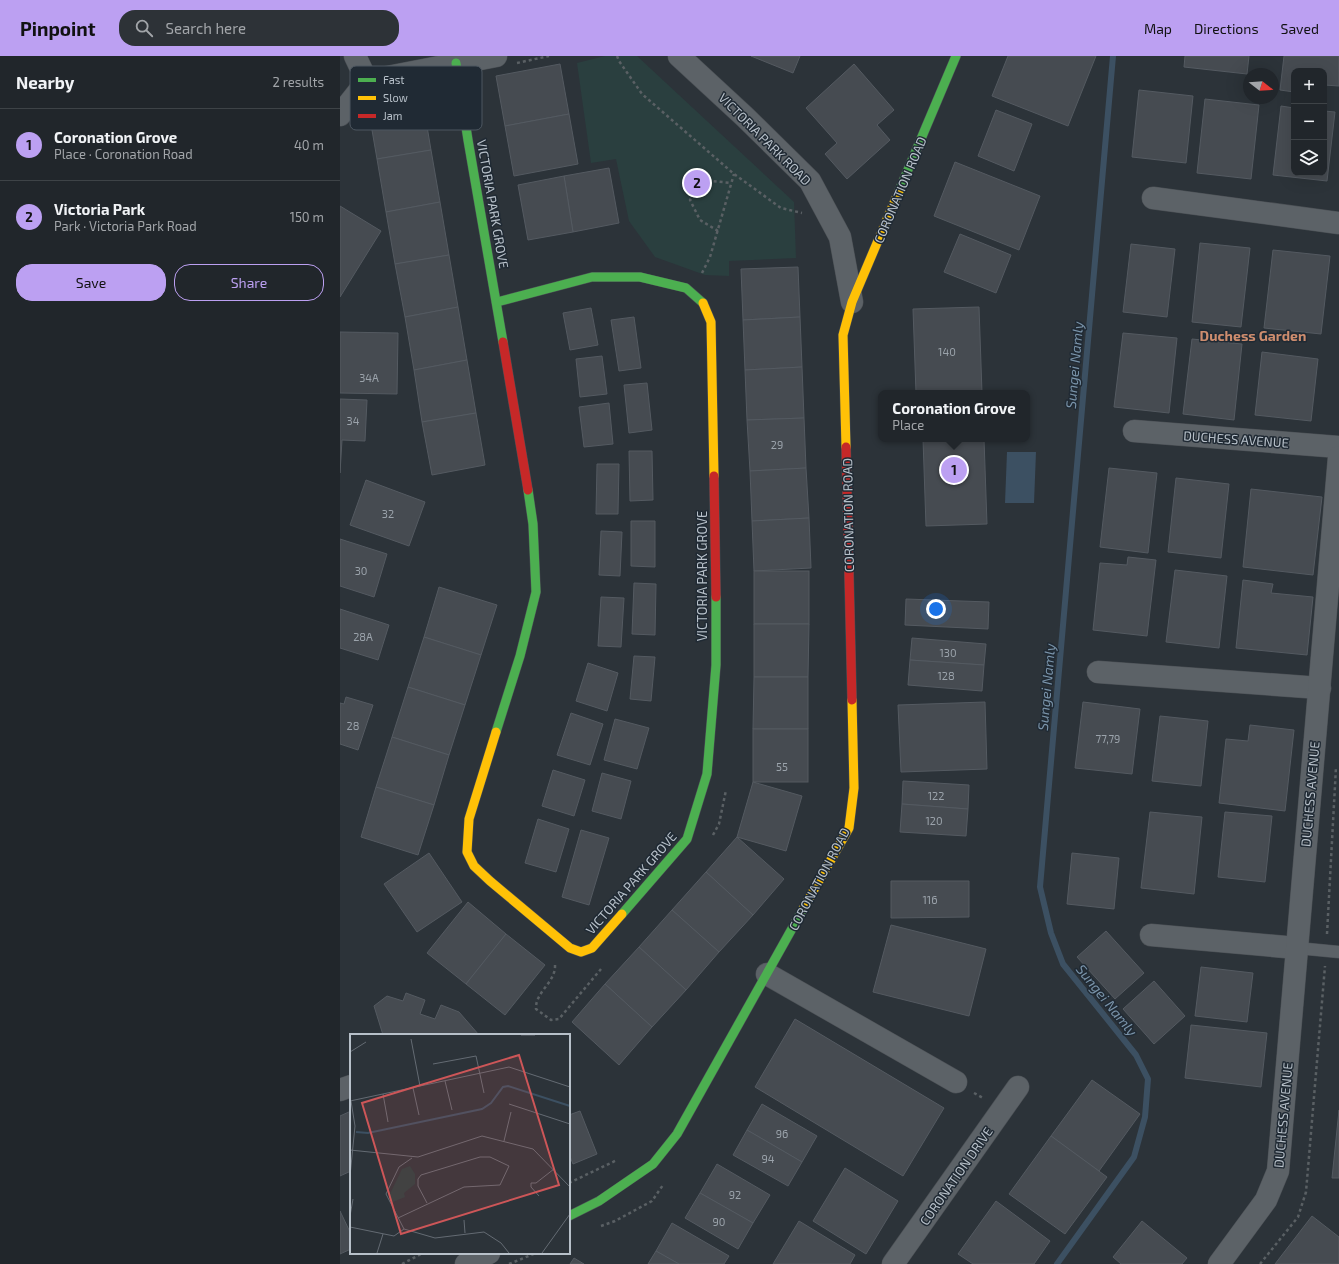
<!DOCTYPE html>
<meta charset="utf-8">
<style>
:root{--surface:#21262b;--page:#2d3237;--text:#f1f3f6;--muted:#a2a5a9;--line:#3e4347;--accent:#bca0f2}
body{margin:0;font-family:"Exo 2",sans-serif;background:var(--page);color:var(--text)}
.controls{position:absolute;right:12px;top:12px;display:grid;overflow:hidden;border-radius:8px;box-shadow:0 4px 16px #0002}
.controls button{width:36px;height:36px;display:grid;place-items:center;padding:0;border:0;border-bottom:1px solid var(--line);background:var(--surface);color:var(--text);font:20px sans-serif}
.compass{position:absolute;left:903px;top:12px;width:36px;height:36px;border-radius:50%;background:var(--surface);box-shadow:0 4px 16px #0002;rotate:107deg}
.you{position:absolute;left:596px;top:553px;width:14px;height:14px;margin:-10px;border:3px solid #fff;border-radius:50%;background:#1a73e8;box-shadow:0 0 0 6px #1a73e833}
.badge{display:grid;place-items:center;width:26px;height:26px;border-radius:50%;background:var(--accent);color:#111;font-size:13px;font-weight:700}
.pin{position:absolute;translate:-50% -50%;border:2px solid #fff;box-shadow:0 1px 4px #0006}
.popup{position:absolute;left:538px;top:334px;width:152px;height:52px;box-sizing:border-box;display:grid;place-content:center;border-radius:8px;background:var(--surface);filter:drop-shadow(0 1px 3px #0005);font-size:13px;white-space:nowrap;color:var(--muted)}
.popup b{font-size:15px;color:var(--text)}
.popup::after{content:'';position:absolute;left:50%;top:100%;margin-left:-8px;border:8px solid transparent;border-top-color:var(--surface)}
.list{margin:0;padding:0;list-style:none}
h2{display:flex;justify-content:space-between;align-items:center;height:52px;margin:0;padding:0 16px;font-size:17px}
h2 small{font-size:13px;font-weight:400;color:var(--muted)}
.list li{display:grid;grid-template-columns:26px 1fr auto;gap:12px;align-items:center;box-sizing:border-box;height:72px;padding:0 16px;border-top:1px solid var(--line)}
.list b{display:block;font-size:15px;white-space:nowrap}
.list p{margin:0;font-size:13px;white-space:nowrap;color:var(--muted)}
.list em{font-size:13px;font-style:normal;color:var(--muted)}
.actions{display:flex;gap:8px;padding:12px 16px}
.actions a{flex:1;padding:9px 0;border:1px solid var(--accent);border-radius:16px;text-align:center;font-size:14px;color:var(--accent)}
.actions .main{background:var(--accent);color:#111}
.icon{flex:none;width:22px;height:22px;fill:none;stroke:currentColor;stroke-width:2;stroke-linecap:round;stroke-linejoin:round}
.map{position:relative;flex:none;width:999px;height:1208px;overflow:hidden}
header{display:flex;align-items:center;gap:24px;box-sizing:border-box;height:56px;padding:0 20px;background:var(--accent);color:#111}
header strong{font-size:19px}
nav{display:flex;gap:22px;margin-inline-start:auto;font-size:14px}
.search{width:280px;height:36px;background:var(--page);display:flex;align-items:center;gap:10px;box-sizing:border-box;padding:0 14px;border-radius:16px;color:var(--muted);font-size:15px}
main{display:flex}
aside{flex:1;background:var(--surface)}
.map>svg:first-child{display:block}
.green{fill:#2a3f3f}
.water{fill:#3c5062}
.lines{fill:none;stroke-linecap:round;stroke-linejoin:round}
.stream{stroke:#3c5062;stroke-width:6}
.building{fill:#464b51;stroke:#545a61}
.lane-casing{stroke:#4a4f54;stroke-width:13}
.street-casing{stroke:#4a4f54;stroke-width:23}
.fast-casing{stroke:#4a4f54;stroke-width:10}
.slow-casing{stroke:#4a4f54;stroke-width:10}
.jam-casing{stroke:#4a4f54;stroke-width:10}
.path{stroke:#5a6064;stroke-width:2.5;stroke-dasharray:3 3;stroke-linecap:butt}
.lane{stroke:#5c6267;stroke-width:12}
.street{stroke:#5c6267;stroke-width:22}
.fast{stroke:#4caf50;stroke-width:9}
.slow{stroke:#ffc107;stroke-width:9}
.jam{stroke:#c62828;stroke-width:9}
.labels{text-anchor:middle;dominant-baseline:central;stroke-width:3;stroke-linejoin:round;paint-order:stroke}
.number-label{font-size:11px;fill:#9ba3ab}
.street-label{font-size:13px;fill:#b7c0c9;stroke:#202a34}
.neighbourhood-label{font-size:14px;font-weight:bold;fill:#ce8d6e;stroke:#202a34}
.water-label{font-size:14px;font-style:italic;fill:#7a94aa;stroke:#202a34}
.inset-river{fill:none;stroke:#3c5062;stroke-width:2}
.inset-road{fill:none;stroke:#646b73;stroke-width:1}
.view{fill:#cd5658;fill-opacity:0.15;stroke:#cd5658;stroke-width:2}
.inset-edge{fill:none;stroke:#b7c0c9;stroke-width:2}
.key{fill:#202a34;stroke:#4d5761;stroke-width:1}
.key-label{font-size:11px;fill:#b7c0c9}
</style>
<header>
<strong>Pinpoint</strong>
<div class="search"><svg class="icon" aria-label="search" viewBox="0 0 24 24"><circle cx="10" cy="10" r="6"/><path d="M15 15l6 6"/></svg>Search here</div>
<nav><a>Map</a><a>Directions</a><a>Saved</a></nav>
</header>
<main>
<aside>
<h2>Nearby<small>2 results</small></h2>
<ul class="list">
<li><span class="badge">1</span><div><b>Coronation Grove</b><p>Place · Coronation Road</p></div><em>40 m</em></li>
<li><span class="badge">2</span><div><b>Victoria Park</b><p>Park · Victoria Park Road</p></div><em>150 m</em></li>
</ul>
<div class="actions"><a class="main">Save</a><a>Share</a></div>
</aside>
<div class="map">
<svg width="999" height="1208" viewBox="0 0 999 1208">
<rect width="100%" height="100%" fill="#2c3339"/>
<polygon class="green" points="265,0 297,0 454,146 456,202 389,205 389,220 365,219 315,201 289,165 276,103 251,107 237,7"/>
<polygon class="water" points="667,396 696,396 694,447 665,447"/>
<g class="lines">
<polyline class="stream" points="717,1208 794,1101 805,1061 808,1023 796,999 723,908 711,877 700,831 773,0"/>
</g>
<g class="building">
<polygon points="411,0 460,0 453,17"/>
<polygon points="668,0 756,0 728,70 652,40"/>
<polygon points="845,0 909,0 907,18 844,11"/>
<polygon points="944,0 999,0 999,30 984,29 984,15 954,15 954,36 940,34"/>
<polygon points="220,8 229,58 165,70 156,20"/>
<polygon points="514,8 554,54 537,69 550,84 507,123 485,98 497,87 466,52"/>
<polygon points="799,34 853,40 846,107 792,101"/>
<polygon points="82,41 91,94 37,103 28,51"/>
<polygon points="865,43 919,49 911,123 857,117"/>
<polygon points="941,50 954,52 954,117 984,117 984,55 995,56 987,125 933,119"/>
<polygon points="656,54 692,68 674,115 638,100"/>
<polygon points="229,58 238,108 174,120 165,70"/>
<polygon points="91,94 100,146 46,156 37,103"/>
<polygon points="615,106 700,140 679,194 594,160"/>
<polygon points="269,112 279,167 233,176 224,120"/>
<polygon points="224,120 233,176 188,184 178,129"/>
<polygon points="100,146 109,199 55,208 46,156"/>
<polygon points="0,150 41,175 0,241"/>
<polygon points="620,178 671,199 656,237 604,216"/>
<polygon points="860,187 910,192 901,271 852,266"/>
<polygon points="791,188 835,193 827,261 783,256"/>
<polygon points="933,194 990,200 981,278 924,272"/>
<polygon points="109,199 118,251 65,261 55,208"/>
<polygon points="458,211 460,261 403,264 401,213"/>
<polygon points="118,251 127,304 74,314 65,261"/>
<polygon points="639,251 642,337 576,337 573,253"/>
<polygon points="251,252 258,289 230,294 223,257"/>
<polygon points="294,261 301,312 279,315 271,264"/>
<polygon points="460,261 462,311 405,314 403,264"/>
<polygon points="0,276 58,277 57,338 0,337"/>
<polygon points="783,277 837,282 829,357 774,351"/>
<polygon points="852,283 902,288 894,364 843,358"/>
<polygon points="922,296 978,303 971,365 915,359"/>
<polygon points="262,300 267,338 240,341 236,303"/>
<polygon points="127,304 136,357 82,366 74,314"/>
<polygon points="462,311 464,362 407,364 405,314"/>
<polygon points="307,327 312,374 289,377 284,329"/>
<polygon points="0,343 27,344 25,385 2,384 0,417"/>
<polygon points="269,347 273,388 244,391 239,351"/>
<polygon points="136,357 145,409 92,419 82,366"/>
<polygon points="464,362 466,412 410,415 407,364"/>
<polygon points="583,383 644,383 647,468 586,470"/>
<polygon points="289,395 312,395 313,444 290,445"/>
<polygon points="257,408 279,408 278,458 256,458"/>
<polygon points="466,412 469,462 412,465 410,415"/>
<polygon points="769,412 817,417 808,497 760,491"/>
<polygon points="836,422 889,428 881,502 828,496"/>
<polygon points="26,424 85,446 69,490 10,469"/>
<polygon points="911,433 982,441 973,519 903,511"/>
<polygon points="469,462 471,512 414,515 412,465"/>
<polygon points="291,465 315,465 315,511 291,510"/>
<polygon points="261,475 282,476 280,520 259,519"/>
<polygon points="0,483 47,498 34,541 0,530"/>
<polygon points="788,501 816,504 807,580 753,574 760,507 787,509"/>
<polygon points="835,514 887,520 879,592 826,586"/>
<rect x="414" y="515" width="55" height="53"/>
<polygon points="903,524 933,528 931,537 973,541 967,599 896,592"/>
<polygon points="294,527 316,528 315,579 292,578"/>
<polygon points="99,531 157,549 141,599 84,581"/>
<polygon points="261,541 284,542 281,591 258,590"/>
<polygon points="566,543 649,546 648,573 565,569"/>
<polygon points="0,553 49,569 38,604 0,592"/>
<polygon points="414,568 469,568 468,621 414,621"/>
<polygon points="84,581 141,599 125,649 68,631"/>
<polygon points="572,582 646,588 644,609 570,604"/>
<polygon points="294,600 315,601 311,645 290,643"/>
<polygon points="570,604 644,609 642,635 568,629"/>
<polygon points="248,607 278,617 267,655 236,645"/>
<polygon points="414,621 468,621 468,673 413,673"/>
<polygon points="68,631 125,649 109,699 52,681"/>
<polygon points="6,641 33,649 18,694 0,688 0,647 4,648"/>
<polygon points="645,646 647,713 561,716 558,649"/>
<polygon points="743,646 800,653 792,718 735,712"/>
<polygon points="231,657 263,668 250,709 217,699"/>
<polygon points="820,660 868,665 861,730 812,725"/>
<polygon points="275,663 309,672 297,713 264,704"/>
<polygon points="910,669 954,674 945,755 879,747 886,683 908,685"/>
<rect x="413" y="673" width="55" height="53"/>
<polygon points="52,681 109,699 94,749 36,731"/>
<polygon points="213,714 245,724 234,760 202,750"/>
<polygon points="262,717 291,725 281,763 252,755"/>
<polygon points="563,725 629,729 628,753 562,748"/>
<polygon points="413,726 462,740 446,795 397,781"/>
<polygon points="36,731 94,749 78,799 21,781"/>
<polygon points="562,748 628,753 626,780 560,776"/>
<polygon points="810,756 862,761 854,838 801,832"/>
<polygon points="885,756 932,760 925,826 878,821"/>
<polygon points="198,763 229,773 216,816 185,807"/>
<polygon points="241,774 269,782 249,849 222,841"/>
<polygon points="397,781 444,823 413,859 366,816"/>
<polygon points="89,797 122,846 77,876 44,828"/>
<polygon points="732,797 779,802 774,853 727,848"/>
<polygon points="366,816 413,859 379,896 332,854"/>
<polygon points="551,825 629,825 629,861 551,862"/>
<polygon points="128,846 166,878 126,928 87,897"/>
<polygon points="332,854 379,896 346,934 299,891"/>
<polygon points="551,869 646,893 629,960 533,936"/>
<polygon points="766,875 804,917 775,943 737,901"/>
<polygon points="166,878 205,909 165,959 126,928"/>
<polygon points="299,891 346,934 312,971 265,928"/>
<polygon points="861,911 913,917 907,966 855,960"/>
<polygon points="814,925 845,960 814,988 783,953"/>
<polygon points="265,928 312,971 279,1009 232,966"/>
<polygon points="66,937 85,944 80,958 95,963 101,949 119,956 139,979 43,979 34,950 47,940 63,945"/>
<polygon points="455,963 604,1052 563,1120 415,1031"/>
<polygon points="851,969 927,977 921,1031 845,1022"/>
<polygon points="752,1024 800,1058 759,1115 711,1080"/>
<polygon points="422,1048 477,1080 462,1106 407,1074"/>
<polygon points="999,1054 999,1122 992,1122"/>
<polygon points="11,1055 11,1115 0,1120 0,1060"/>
<polygon points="240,1055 257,1098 233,1108 229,1098 229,1059"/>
<polygon points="407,1074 462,1106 448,1130 393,1099"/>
<polygon points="711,1080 767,1121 725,1178 669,1138"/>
<polygon points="377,1108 430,1139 413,1167 360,1137"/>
<polygon points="505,1112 558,1145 526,1198 473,1165"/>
<polygon points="360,1137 413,1167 398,1193 345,1162"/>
<polygon points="656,1145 710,1185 694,1208 633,1208 618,1198"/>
<polygon points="0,1155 11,1178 11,1193 0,1198"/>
<polygon points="972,1160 999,1181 999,1208 935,1208"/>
<polygon points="459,1165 515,1199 510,1208 433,1208"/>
<polygon points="802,1165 847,1202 842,1208 781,1208 773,1201"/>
<polygon points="332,1167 389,1200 384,1208 339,1208 316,1195"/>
<polygon points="316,1195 339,1208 308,1208"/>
<polygon points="234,1202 244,1208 230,1208"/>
</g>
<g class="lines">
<g class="lane-casing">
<polyline id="lane" points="957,892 999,896"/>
</g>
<g class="street-casing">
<g id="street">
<polyline points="15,0 27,25"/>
<polyline points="339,0 405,61 470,125 500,181 512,246"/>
<polyline points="0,59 27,25 156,0"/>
<polyline points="813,142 999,167"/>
<polyline points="794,375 999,391"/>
<polyline points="758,616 980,632"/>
<polyline points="811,879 957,892"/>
<polyline points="427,918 616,1026"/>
<polyline points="0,1034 11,1030"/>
<polyline points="126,1208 149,1197"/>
<polyline points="553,1208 678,1031"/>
<polyline points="879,1208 926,1144 938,1115 999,401"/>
</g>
</g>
<g class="fast-casing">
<g id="fast">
<polyline points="116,7 128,84 163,286"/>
<polyline points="559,135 616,0"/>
<polyline points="157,246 252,221 300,221 346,232 363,247"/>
<polyline points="156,676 180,600 196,536 193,468 188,434"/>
<polyline points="282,858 347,783 367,718 376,609 376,541"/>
<polyline points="229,1160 259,1145 313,1108 337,1078 463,853"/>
</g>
</g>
<g class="slow-casing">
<g id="slow">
<polyline points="363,247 371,266 374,420"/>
<polyline points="506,391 503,279 512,246 559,135"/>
<polyline points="156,676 129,763 127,796 134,810 150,825 230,892 241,896 252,892 282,858"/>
<polyline points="463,853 509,772 514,732 512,644"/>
</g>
</g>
<g class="jam-casing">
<g id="jam">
<polyline points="163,286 188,434"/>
<polyline points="506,391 512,644"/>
<polyline points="374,420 376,541"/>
</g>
</g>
<g class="path">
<polyline points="277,0 279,5 302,38 394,118 441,152 462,157"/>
<polyline points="177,7 209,0"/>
<polyline points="378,175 360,164 350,144 363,124 391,127"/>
<polyline points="362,217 370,201 394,118"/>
<polyline points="373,779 379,768 386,734"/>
<polyline points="987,878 996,711"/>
<path d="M215 909C216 926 195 936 196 953L211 964 219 963 261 913"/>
<polyline points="634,1037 643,1042"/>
<polyline points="229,1127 277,1104"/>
<polyline points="261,1170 275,1165 312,1145 323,1129"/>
<polyline points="62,1208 83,1197"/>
<polyline points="169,1208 196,1197"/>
<polyline points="920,1208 958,1161 966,1136 985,910"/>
</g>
<use href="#lane" class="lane"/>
<use href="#street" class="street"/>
<use href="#fast" class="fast"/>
<use href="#slow" class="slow"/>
<use href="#jam" class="jam"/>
</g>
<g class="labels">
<g class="number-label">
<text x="607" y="295">140</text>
<text x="29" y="321">34A</text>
<text x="13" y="364">34</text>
<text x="437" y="388">29</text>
<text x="48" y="457">32</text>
<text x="21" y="514">30</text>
<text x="23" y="580">28A</text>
<text x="608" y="596">130</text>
<text x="606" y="619">128</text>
<text x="13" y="669">28</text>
<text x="768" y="682">77,79</text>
<text x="442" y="710">55</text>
<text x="596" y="739">122</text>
<text x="594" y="764">120</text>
<text x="590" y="843">116</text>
<text x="442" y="1077">96</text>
<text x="428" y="1102">94</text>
<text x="395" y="1138">92</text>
<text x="379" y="1165">90</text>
</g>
<g class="street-label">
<text transform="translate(425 83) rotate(45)">VICTORIA PARK ROAD</text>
<text transform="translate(560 134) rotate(-67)">CORONATION ROAD</text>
<text transform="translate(153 148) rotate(80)">VICTORIA PARK GROVE</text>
<text transform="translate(896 383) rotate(4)">DUCHESS AVENUE</text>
<text transform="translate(508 459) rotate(-91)">CORONATION ROAD</text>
<text transform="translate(362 520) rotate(-90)">VICTORIA PARK GROVE</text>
<text transform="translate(970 738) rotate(-85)">DUCHESS AVENUE</text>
<text transform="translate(479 823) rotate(-62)">CORONATION ROAD</text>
<text transform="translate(291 827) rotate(-49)">VICTORIA PARK GROVE</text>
<text transform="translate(943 1059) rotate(-85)">DUCHESS AVENUE</text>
<text transform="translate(616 1120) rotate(-55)">CORONATION DRIVE</text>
</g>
<g class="neighbourhood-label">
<text x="913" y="279">Duchess Garden</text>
</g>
<g class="water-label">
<text transform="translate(734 309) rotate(-85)">Sungei Namly</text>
<text transform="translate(706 631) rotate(-85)">Sungei Namly</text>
<text transform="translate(767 944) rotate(51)">Sungei Namly</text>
</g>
</g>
<g transform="translate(10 978)">
<rect width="220" height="220" fill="#2c3339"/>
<path d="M60 132 65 140V150L54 159 55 163 43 168 39 162 52 135Z" fill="#2a3f3f"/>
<path class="inset-river" d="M6 98 18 99 132 75 141 69 153 53 158 52 220 72"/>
<path class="inset-road" d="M171 1H185M61 5 70 52M0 18 16 8M83 30 126 22 134 59M95 47 102 76M63 54 69 81M33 60 38 88M0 67 159 33 220 53M159 70 220 90M154 107 161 78M0 116 68 123 132 102 183 115 220 153M62 124 49 133 36 160 54 195 85 204 134 198 151 209 159 219M0 142 5 92 1 67M189 162 181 153V149H186L204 135M0 182 3 165M48 184 114 153 150 151 159 132 140 123H130L71 141 68 145V152L77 169M114 186 115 199M0 193 44 202 54 195M27 219 33 200M192 219 220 180"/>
<path class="view" d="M169 21 209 151 51 200 12 69Z"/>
<rect width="220" height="220" class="inset-edge"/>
</g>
<rect x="10" y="10" width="132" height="64" rx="6" class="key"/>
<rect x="18" y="22" width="18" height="4" fill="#4caf50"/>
<rect x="18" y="40" width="18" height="4" fill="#ffc107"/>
<rect x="18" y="58" width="18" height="4" fill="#c62828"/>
<g class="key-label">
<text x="43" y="28">Fast</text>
<text x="43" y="46">Slow</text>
<text x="43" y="64">Jam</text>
</g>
</svg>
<div class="controls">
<button>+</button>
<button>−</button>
<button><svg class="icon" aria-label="layers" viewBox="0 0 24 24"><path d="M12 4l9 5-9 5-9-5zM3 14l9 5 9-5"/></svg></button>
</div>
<svg class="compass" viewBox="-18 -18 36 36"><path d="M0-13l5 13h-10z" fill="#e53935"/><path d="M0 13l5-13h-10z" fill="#a2a5a9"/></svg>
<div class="you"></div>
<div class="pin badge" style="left:614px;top:414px">1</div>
<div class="popup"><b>Coronation Grove</b>Place</div>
<div class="pin badge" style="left:357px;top:127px">2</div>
</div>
</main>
